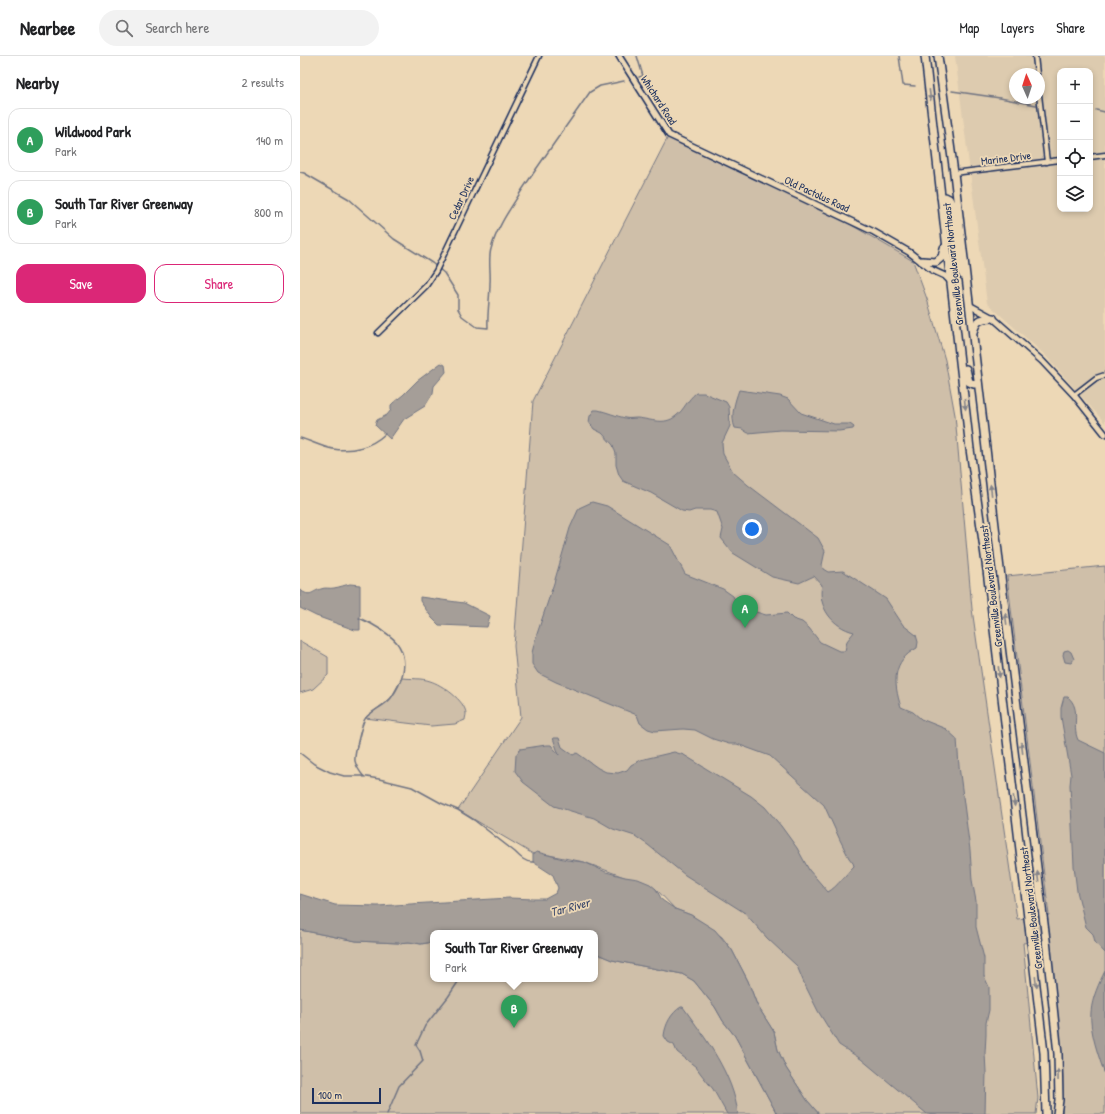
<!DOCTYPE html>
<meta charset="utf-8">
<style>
:root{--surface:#fff;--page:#f2f2f2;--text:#202124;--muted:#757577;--line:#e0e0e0;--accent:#db2777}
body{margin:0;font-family:"Patrick Hand",sans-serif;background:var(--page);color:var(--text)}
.controls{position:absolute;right:12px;top:12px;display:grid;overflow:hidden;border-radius:8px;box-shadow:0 2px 6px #0003}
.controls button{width:36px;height:36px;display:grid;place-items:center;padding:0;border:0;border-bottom:1px solid var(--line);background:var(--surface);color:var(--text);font:20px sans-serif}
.compass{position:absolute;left:709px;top:12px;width:36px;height:36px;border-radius:50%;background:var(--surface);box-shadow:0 2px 6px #0003;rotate:357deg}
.scale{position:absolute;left:12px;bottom:10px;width:69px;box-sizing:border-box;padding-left:4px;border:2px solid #1b2f5e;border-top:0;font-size:11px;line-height:14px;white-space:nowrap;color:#1b2f5e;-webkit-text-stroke:3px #edd8b6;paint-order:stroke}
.you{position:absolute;left:452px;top:473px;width:14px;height:14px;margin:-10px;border:3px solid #fff;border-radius:50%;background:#1a73e8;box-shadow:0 0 0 6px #1a73e833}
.badge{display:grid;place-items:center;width:26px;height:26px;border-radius:50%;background:var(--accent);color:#fff;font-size:13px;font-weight:700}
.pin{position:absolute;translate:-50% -33px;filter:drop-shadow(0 1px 2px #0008)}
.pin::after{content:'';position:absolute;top:21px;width:14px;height:12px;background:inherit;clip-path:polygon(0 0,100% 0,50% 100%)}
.popup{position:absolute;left:130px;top:874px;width:168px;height:52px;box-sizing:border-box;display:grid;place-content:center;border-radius:8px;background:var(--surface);filter:drop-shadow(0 1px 3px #0005);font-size:13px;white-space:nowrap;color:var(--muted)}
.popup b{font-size:15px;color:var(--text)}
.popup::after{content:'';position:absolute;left:50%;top:100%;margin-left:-8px;border:8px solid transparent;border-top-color:var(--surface)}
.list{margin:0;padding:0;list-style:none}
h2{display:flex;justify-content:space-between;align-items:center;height:52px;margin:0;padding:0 16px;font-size:17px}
h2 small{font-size:13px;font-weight:400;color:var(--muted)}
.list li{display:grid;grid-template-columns:26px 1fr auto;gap:12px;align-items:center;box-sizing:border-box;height:64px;margin:0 8px 8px;padding:0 8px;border:1px solid var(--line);border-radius:12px}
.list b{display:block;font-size:15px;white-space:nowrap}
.list p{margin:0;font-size:13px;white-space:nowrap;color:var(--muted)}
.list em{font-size:13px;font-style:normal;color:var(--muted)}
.actions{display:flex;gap:8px;padding:12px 16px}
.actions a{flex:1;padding:9px 0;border:1px solid var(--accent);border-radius:12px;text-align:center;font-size:14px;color:var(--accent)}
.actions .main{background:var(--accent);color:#fff}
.icon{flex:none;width:22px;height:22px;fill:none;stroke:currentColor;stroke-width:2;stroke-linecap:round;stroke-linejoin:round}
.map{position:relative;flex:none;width:805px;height:1058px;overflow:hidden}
header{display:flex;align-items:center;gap:24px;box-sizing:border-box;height:56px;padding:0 20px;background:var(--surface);border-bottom:1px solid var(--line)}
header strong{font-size:19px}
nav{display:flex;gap:22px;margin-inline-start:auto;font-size:14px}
.search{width:280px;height:36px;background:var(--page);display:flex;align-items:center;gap:10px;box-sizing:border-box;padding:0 14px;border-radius:22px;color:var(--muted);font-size:15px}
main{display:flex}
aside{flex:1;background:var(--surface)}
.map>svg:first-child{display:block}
.built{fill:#ddcbaf;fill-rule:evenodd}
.green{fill:#cfbfa9;stroke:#757784}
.water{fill:#a59e98;stroke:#6e7281}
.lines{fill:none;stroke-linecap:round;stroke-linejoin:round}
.stream{stroke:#6e7281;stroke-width:1.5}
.minor-casing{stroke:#1b2f5e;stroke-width:7}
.tertiary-casing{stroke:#1b2f5e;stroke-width:8}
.trunk-casing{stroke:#1b2f5e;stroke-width:10}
.minor{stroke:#edd8b6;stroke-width:4}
.tertiary{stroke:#edd8b6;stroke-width:5}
.trunk{stroke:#edd8b6;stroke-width:7}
.oneway{fill:#84848a}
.labels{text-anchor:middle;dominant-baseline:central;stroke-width:3.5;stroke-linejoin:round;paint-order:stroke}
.street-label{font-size:11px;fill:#1b2f5e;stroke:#edd8b6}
.water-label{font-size:12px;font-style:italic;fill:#37456a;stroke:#edd8b6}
</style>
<header>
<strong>Nearbee</strong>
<div class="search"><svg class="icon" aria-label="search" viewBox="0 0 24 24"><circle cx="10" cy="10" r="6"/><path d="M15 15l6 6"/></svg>Search here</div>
<nav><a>Map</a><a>Layers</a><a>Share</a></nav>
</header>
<main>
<aside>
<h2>Nearby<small>2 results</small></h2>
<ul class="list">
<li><span class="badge" style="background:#2e9e5b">A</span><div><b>Wildwood Park</b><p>Park</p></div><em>140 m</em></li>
<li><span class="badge" style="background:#2e9e5b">B</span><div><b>South Tar River Greenway</b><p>Park</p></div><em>800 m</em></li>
</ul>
<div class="actions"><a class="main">Save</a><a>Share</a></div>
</aside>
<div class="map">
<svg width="805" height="1058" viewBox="0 0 805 1058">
<rect width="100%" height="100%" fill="#edd8b6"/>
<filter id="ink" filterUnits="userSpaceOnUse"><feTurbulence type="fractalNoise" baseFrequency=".025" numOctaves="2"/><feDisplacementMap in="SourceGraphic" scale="8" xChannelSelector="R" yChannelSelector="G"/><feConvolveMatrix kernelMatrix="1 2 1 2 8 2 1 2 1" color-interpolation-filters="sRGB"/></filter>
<g filter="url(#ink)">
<path class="built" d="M655 0H805V367L745 299 687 247ZM760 15H790V153H760ZM715 18H739V42H715Z"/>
<g class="green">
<polygon points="369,79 524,153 613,205 627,243 645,304 655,359 672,553 717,863 749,859 707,520 805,510 805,1058 762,1058 763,1033 762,999 750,884 723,887 738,1042 736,1058 519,1058 507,1044 486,1012 478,994 474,976 457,949 448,925 432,894 422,881 391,859 375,853 356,833 284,806 249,799 233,798 158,754 221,661 214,590 233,345"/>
<polygon points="0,585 28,601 28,619 13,633 0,637"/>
<path d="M102 622C111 623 122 622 130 625 141 628 166 645 166 658 166 659 165 663 165 664L155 668 131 670 65 662 91 642Z"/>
<polygon points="0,874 56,885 98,887 109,886 121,888 133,886 133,923 295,923 295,897 312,904 382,918 394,925 415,951 423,965 435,980 477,1058 0,1058"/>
</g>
<g class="water">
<polygon points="141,307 145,309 146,316 134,330 133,337 125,350 104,363 90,383 75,369 77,364 87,359 91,354 91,349 94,346 103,339 117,325"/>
<path d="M439 334 480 340 488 343 501 357 534 368H550L554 371 553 373 539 375 480 374 448 377 442 373 435 372C430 360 435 345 439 334Z"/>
<path d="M396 337H404L426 346 429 351 430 370 422 387 423 398 433 416 448 429 518 482 525 495 522 509 523 513 528 516 543 515 580 539 586 543 603 569 616 579 618 586 617 592C592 605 593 626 601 651L613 656 621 663 646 673 657 683 659 710 670 794 672 824 676 845V871L684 902V920L689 931V954L686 967V979L685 997 686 1016 685 1058H627L561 1003 539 989 518 955 504 927 497 910 467 882 445 857 385 819 348 789 335 780 313 773 294 762 254 750 223 726 215 715 216 699 220 693 246 689H251L259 699 253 682H259L262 691 273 699 277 697 298 712 306 716 318 717 327 714 331 709 340 704 374 696 384 699 451 740 465 751 481 770 497 792 509 814 528 836C537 831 546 818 554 810L553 807 549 802 540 784 524 749 470 700 437 688H429L413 683 395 674 383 673 355 675 348 673 340 667 337 659 256 626 238 617 232 608V597L235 584 254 527 270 472 279 452 292 446 307 450 370 489 385 518 423 533 433 540 438 549 443 552 466 559 487 557 493 563 502 566 509 572 520 586 539 595H545L547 585 554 576C533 571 517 551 522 529L514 520 499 527 472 521 433 497 421 482 423 473 417 456 410 454H395L389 456 382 455 351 437 323 425 319 419 316 409V398L313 389 302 377 294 373 289 366 290 360 294 354H298C307 356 316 360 325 362 329 363 333 362 337 362 351 363 364 370 376 360 384 354 387 344 396 337Z"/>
<path d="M50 528 60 529V574H55L16 560 0 552V534C11 542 12 535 21 533 25 531 30 533 34 532 40 531 45 529 50 528Z"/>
<polygon points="120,541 164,547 190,560 187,571 139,569 132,562 120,545"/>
<polygon points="768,594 771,596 774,603 771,607 765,606 763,599 764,595"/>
<path d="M764 641H768C782 654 771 668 778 684L805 697V897L795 886 793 878 786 871 777 835 774 810 770 729 771 719 761 661V652Z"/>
<polygon points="237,796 267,804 284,806 306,816 325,821 338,823 350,828 356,833 362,844 375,853 391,859 415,874 432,894 448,925 457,949 474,976 478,994 486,1012 507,1044 519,1058 477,1058 435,980 423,965 415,951 394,925 382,918 312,904 295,897 295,877 133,877 133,886 121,888 109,886 98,887 56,885 0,874 0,838 35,849 78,850 209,842 234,843 245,843 256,837 258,832 253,819 233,806 233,798"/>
<path d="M805 915V1019C799 1001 789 975 791 956 792 942 799 927 805 915Z"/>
<path d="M381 951H383C406 983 433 1018 438 1058H427L413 1033 401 1018 396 1011 377 996 374 989 368 986 364 980C365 969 371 957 381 951Z"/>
</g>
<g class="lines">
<g class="stream">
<polyline points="337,0 343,20 339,21"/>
<polyline points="599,0 603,29 615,30"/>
<polyline points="652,35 700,42 736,49"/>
<polyline points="796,54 805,56"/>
<path d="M0 116 4 117 49 143 94 183 132 207 144 217 158 239V253L162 260 177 271 188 272C187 257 190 242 190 227 191 216 188 203 191 193 197 171 210 153 222 134 244 101 267 69 290 36L300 30 324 25"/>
<path d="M0 382C11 385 22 391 33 393 52 396 71 391 85 378"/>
<path d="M59 562C71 567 93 579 99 590 109 607 102 627 91 642 85 650 69 656 65 663 62 667 54 699 55 705 56 711 60 716 64 721"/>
<path d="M0 697 14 708 30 716 44 720H61L79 723 112 731 141 747 158 754 174 764 215 796C220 801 226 807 233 806"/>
<polyline points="87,1058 99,1030 123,1005 120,995 116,989 125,970 148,941 160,923"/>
</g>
<g class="minor-casing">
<g id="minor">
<polyline points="735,0 737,18"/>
<polyline points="739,39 747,106"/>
<polyline points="790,101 805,99"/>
<polyline points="654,117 760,104"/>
<polyline points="78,277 126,230 136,215 239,0"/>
<polyline points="774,339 796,322 805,319"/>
</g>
</g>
<g class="tertiary-casing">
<g id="tertiary">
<polyline points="319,0 369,79 574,176 609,196 632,214 645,220 651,226"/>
<polyline points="669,249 693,262 742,305 774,339 805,378"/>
</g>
</g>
<g class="trunk-casing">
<g id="trunk">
<polyline points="625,0 670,393 687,514 737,938 744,997 746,1058"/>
<polyline points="638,0 654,117 700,513 746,884 758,998 759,1044 757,1058"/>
<polyline points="641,141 645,141 649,143 652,149 659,210 663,219"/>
<polyline points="622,205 636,206 642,201 644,192"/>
<path d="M673 276C677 263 680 263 693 262"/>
<polyline points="666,313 669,326 674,328 678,327"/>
</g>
</g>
<use href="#minor" class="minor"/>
<use href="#tertiary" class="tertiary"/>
<use href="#trunk" class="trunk"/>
</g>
<defs><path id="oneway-solid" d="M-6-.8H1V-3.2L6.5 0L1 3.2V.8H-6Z"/></defs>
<g class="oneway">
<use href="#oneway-solid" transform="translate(630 39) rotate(83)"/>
<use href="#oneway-solid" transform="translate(665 348) rotate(84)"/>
<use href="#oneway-solid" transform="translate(691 434) rotate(-97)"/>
<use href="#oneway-solid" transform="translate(706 563) rotate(-97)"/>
<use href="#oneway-solid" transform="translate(699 616) rotate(83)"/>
<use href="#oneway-solid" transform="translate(722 692) rotate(-97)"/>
<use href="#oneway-solid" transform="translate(714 745) rotate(83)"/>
<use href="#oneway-solid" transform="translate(738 821) rotate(-97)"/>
<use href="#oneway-solid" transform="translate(736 926) rotate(83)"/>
<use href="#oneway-solid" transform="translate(758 1019) rotate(-91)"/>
</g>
</g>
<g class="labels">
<g class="street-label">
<text transform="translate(359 44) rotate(57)">Whichard Road</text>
<text transform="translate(706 102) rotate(-7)">Marine Drive</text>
<text transform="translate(517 138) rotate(25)">Old Pactolus Road</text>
<text transform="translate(161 142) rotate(-65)">Cedar Drive</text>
<text transform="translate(653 208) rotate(-96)">Greenville Boulevard Northeast</text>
<text transform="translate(691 530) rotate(-97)">Greenville Boulevard Northeast</text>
<text transform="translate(731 852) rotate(-97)">Greenville Boulevard Northeast</text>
</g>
<g class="water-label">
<text transform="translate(270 851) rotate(-15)">Tar River</text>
</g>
</g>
</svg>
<div class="controls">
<button>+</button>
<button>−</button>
<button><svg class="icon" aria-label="locate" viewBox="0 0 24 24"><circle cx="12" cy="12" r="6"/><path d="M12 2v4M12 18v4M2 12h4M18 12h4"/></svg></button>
<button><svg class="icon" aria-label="layers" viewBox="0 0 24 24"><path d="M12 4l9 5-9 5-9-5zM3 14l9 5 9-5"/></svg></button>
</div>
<svg class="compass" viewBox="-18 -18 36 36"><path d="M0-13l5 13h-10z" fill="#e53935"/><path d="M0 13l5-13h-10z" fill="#757577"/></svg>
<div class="scale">100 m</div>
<div class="you"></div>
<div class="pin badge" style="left:445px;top:572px;background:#2e9e5b">A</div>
<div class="pin badge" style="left:214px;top:972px;background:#2e9e5b">B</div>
<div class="popup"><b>South Tar River Greenway</b>Park</div>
</div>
</main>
